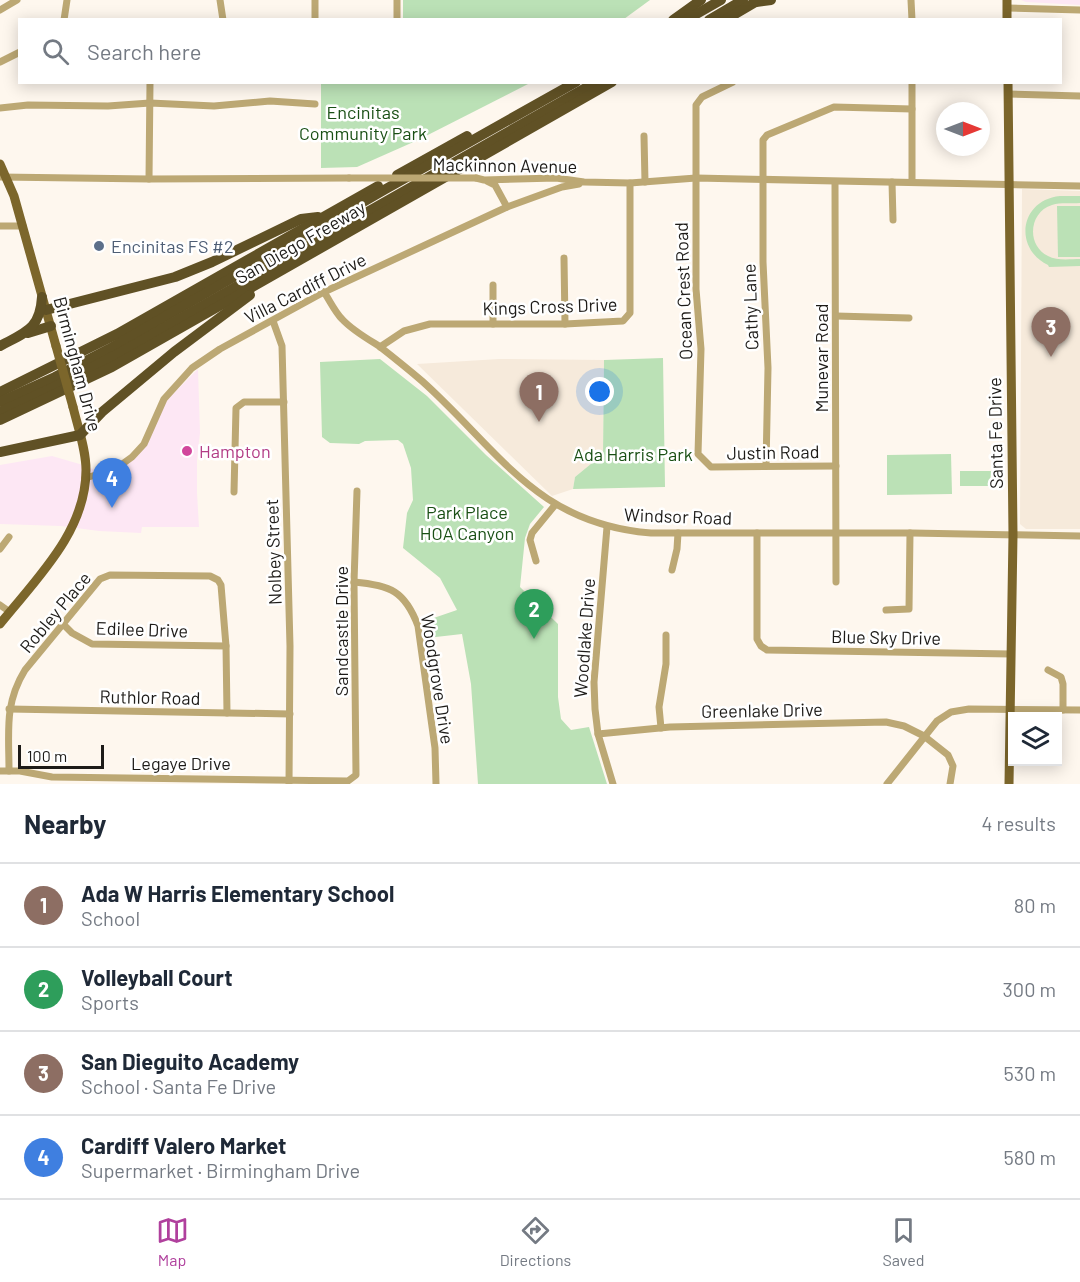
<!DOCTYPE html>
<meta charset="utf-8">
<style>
:root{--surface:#fff;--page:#f2f2f3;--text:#1f2937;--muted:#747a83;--line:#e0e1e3;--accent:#b0409d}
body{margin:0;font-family:Barlow,sans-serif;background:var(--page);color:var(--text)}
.controls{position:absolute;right:18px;bottom:18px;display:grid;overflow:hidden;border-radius:0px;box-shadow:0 3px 15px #0003}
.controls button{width:54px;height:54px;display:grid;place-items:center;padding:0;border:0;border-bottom:2px solid var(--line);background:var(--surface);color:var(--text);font:30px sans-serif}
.compass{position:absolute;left:936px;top:102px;width:54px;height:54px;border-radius:50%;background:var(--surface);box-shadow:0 3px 15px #0003;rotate:90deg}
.scale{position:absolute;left:18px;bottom:15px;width:86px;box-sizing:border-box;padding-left:6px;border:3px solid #1d1b18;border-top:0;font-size:16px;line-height:21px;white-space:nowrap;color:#1d1b18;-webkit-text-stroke:4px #fff;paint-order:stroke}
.you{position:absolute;left:600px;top:392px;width:21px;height:21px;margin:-15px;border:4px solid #fff;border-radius:50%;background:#1a73e8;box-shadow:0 0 0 9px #1a73e833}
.badge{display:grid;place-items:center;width:39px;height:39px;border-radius:50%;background:var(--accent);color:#fff;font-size:20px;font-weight:700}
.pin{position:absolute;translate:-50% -50px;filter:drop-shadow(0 2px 3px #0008)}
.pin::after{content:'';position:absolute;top:32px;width:21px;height:18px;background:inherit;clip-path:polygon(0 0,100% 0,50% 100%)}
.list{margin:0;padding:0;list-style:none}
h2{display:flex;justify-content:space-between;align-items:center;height:78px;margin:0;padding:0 24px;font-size:26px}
h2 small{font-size:20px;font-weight:400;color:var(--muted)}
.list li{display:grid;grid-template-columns:39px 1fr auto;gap:18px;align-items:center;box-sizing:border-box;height:84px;padding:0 24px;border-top:2px solid var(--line)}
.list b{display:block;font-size:22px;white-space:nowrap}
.list p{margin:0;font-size:20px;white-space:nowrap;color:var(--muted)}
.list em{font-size:20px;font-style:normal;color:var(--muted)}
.icon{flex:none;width:33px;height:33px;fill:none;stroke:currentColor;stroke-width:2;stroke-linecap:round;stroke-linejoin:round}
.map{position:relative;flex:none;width:1080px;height:784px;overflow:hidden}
.search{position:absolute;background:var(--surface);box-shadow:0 3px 15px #0003;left:18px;right:18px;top:18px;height:66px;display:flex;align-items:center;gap:15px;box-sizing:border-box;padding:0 21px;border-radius:0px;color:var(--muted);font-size:22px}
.sheet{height:414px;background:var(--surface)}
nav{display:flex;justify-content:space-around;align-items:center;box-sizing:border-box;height:84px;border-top:2px solid var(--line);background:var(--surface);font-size:16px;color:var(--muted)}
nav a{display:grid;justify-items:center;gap:3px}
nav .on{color:var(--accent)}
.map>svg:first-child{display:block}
.commercial{fill:#fde7f4}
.built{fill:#f6eadb}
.green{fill:#bbe1b6}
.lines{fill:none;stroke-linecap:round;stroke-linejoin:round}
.minor{stroke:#bca874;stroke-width:7}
.major{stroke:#7c662b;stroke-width:9}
.highway{stroke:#605125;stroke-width:10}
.minor-bridge{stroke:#bca874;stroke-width:7}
.major-bridge{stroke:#7c662b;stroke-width:9}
.service-dot{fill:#5c6f8a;stroke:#fff;stroke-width:2}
.hotel-dot{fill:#d1479c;stroke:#fff;stroke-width:2}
.labels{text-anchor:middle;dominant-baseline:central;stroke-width:5;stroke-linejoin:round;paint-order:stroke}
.park-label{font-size:18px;fill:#194f14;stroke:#fff}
.street-label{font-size:18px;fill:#1d1b18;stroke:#fff}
.service-label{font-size:18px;fill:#4e5e75;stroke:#fff;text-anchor:start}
.hotel-label{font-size:18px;fill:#b23c85;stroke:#fff;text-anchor:start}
</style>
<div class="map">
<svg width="1080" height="784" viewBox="0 0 1080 784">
<rect width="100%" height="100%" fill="#fef7ee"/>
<g class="commercial">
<polygon points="1021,0 1080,0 1080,5 1026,2"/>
<polygon points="198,369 200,433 197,459 197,493 199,527 142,527 141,533 99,531 61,526 0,524 0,465 52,456 83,465 105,474 147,444 166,401"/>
</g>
<g class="built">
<polygon points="1022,189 1080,191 1080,529 1026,529 1020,524"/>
<polygon points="499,359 604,360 603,454 575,477 573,489 552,496 417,364"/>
</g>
<g class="green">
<polygon points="403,0 650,0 624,19 403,20"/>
<polygon points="321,83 321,82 530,83 418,140 357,167 321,168"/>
<path d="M1060 196H1080V203C1071 204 1061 202 1052 205 1029 212 1026 245 1048 256 1057 261 1070 259 1080 259V266L1049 267 1048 265C1013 248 1020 200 1060 196Z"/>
<polygon points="1057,206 1080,206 1080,257 1058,257"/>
<polygon points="663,358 665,487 573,489 575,477 603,454 604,360"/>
<polygon points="380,359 427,396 486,455 544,507 530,524 525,538 520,587 558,624 558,697 561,719 571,730 589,727 607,784 478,784 471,684 462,634 427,638 422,622 457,610 440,578 403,548 407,513 413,500 411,468 403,444 398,440 365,441 359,444 330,443 322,437 320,362"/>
<polygon points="951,454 952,494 887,495 887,455"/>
<polygon points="960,471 991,471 990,486 960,486"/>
</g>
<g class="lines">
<g class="minor">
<polyline points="220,0 223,20"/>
<polyline points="397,0 397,20"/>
<polyline points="911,0 912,20"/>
<polyline points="1007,8 1080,10"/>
<polyline points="0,10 17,0"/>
<polyline points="64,20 67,0"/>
<polyline points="315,20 315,0"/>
<polyline points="0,62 20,52"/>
<polyline points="733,82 702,97 696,105 696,289 701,349 698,454 711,467 836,466"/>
<polyline points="912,82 912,182"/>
<polyline points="1008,94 1080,96"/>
<polyline points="0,108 28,105 108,106 150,103 214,106 270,101 315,104"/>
<polyline points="644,136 645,182"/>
<polyline points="0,177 149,179 349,178"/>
<polyline points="476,178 484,180 556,178 584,182 630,183 696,178 1080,186"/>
<polyline points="149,179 150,82"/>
<polyline points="487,181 495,185 507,207"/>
<polyline points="835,182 836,582"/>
<polyline points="892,182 893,220"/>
<polyline points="0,226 23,226"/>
<polyline points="564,258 565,324"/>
<polyline points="493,285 493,324"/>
<path d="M324 292C330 301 335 312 342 319 352 330 366 338 379 346 393 357 408 369 422 381 499 450 536 524 651 533H912L1080 536"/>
<polyline points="836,316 909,318"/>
<polyline points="273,321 282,346 290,646 289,784"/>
<polyline points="380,347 404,331 430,324 565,324 623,321 630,313 630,183"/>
<polyline points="766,466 768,368 763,262 763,140 767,135 834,107 912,109"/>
<polyline points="85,478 114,470 132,457 144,444 164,399 192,368 220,349 324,292 507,207 562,187 579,184"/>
<polyline points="234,492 236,408 244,402 284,402"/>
<polyline points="607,527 594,682 595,709 598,734 613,784"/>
<polyline points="757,533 757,639 761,646 767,650 1011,654"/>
<polyline points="0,549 9,537"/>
<polyline points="536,561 530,540 532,533 555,505"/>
<polyline points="672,570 677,549 678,533"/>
<path d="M354 582C390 585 405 591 418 626L435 748 436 784"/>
<polyline points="0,605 10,612"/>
<polyline points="886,610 909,609 910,533"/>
<polyline points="63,624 72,633 92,644 226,646"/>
<polyline points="1048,670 1061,677 1063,684 1063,710"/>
<polyline points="9,709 290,714"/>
<polyline points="661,728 659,707 666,664 666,635"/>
<polyline points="598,734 670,727 886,722 904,726 924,736 948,755 953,766 950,784"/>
<polyline points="0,771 20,771 52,777 348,781 356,775 354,582 357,491"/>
<path d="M9 771C9 732 4 704 25 670L100 579 110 575 210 576 218 580 221 585 226 646 227 713"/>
<polyline points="887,784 937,721 951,712 969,709 1080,710"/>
</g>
<g class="major">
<polyline points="1007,0 1007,20"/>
<polyline points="1008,82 1013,535 1009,784"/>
<polyline points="0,164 14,196 56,346"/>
<path d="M0 624C36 579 86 532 86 470 86 449 78 428 73 407"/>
</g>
<g class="highway">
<polyline points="756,2 771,0"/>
<polyline points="673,20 701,0"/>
<polyline points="686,20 721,0"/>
<polyline points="709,20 743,0"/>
<polyline points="725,20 759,0"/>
<polyline points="397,175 467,136"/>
<polyline points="46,310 175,277 212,262 301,219 318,217"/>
<polyline points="28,333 51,326"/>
<path d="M0 346C26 332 40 329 42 297"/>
<polyline points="0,392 117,334 378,186"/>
<polyline points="0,402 55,377 109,349 384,190 576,82"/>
<polyline points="0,412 54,387 116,355 596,82"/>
<polyline points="0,420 112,367 612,82"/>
<polyline points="0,452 80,435 102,412 174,352 250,295"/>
</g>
<polyline class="minor-bridge" points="349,178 476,178"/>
<polyline class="major-bridge" points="56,346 73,407"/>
</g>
<circle class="service-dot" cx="99" cy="246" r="6"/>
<circle class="hotel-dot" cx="187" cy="451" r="6"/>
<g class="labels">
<g class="park-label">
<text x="363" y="112">Encinitas<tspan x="363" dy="21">Community Park</tspan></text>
<text x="633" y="454">Ada Harris Park</text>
<text x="467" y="512">Park Place<tspan x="467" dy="21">HOA Canyon</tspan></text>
</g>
<g class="street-label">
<text transform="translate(505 165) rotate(1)">Mackinnon Avenue</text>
<text transform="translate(300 242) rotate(-30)">San Diego Freeway</text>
<text transform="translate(305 288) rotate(-27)">Villa Cardiff Drive</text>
<text transform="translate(683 291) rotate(-92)">Ocean Crest Road</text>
<text transform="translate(550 306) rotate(-2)">Kings Cross Drive</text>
<text transform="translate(750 307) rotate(-92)">Cathy Lane</text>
<text transform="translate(821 358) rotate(-90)">Munevar Road</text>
<text transform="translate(78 364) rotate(75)">Birmingham Drive</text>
<text transform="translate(995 433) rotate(-91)">Santa Fe Drive</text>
<text transform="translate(773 452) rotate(-1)">Justin Road</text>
<text transform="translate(678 516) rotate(2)">Windsor Road</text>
<text transform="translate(273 552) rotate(-92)">Nolbey Street</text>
<text transform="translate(55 612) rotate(-50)">Robley Place</text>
<text transform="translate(142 629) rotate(2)">Edilee Drive</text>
<text transform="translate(341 631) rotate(-90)">Sandcastle Drive</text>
<text transform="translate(886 637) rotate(1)">Blue Sky Drive</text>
<text transform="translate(584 638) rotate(-86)">Woodlake Drive</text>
<text transform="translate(438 679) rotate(81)">Woodgrove Drive</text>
<text transform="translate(150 697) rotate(1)">Ruthlor Road</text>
<text transform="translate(762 710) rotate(-1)">Greenlake Drive</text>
<text x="181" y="763">Legaye Drive</text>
</g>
<g class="service-label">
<text x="111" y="246">Encinitas FS #2</text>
</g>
<g class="hotel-label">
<text x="199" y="451">Hampton</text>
</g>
</g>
</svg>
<div class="controls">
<button><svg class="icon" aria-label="layers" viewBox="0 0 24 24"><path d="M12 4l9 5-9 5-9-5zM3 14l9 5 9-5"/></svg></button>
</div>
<svg class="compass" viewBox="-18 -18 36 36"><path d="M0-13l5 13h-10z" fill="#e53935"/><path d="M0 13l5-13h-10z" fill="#747a83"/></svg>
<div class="scale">100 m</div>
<div class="you"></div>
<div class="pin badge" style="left:539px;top:422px;background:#8d6e63">1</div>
<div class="pin badge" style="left:534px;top:639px;background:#2e9e5b">2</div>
<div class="pin badge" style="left:1051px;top:357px;background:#8d6e63">3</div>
<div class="pin badge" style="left:112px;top:508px;background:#3f7fe0">4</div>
<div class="search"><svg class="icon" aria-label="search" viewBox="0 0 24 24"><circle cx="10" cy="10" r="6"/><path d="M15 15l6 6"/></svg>Search here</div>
</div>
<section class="sheet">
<h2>Nearby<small>4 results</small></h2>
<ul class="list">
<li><span class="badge" style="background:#8d6e63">1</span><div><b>Ada W Harris Elementary School</b><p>School</p></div><em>80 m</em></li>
<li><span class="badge" style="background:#2e9e5b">2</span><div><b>Volleyball Court</b><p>Sports</p></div><em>300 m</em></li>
<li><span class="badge" style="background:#8d6e63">3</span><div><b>San Dieguito Academy</b><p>School · Santa Fe Drive</p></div><em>530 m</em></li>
<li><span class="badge" style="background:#3f7fe0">4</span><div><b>Cardiff Valero Market</b><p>Supermarket · Birmingham Drive</p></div><em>580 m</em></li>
</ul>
</section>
<nav>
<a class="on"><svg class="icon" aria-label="map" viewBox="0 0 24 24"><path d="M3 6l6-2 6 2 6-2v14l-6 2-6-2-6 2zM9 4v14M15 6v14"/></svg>Map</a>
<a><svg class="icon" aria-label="directions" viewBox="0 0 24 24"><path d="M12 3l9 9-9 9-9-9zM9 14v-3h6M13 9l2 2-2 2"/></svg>Directions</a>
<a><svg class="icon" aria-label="saved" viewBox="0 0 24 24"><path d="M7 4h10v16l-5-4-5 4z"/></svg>Saved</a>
</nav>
